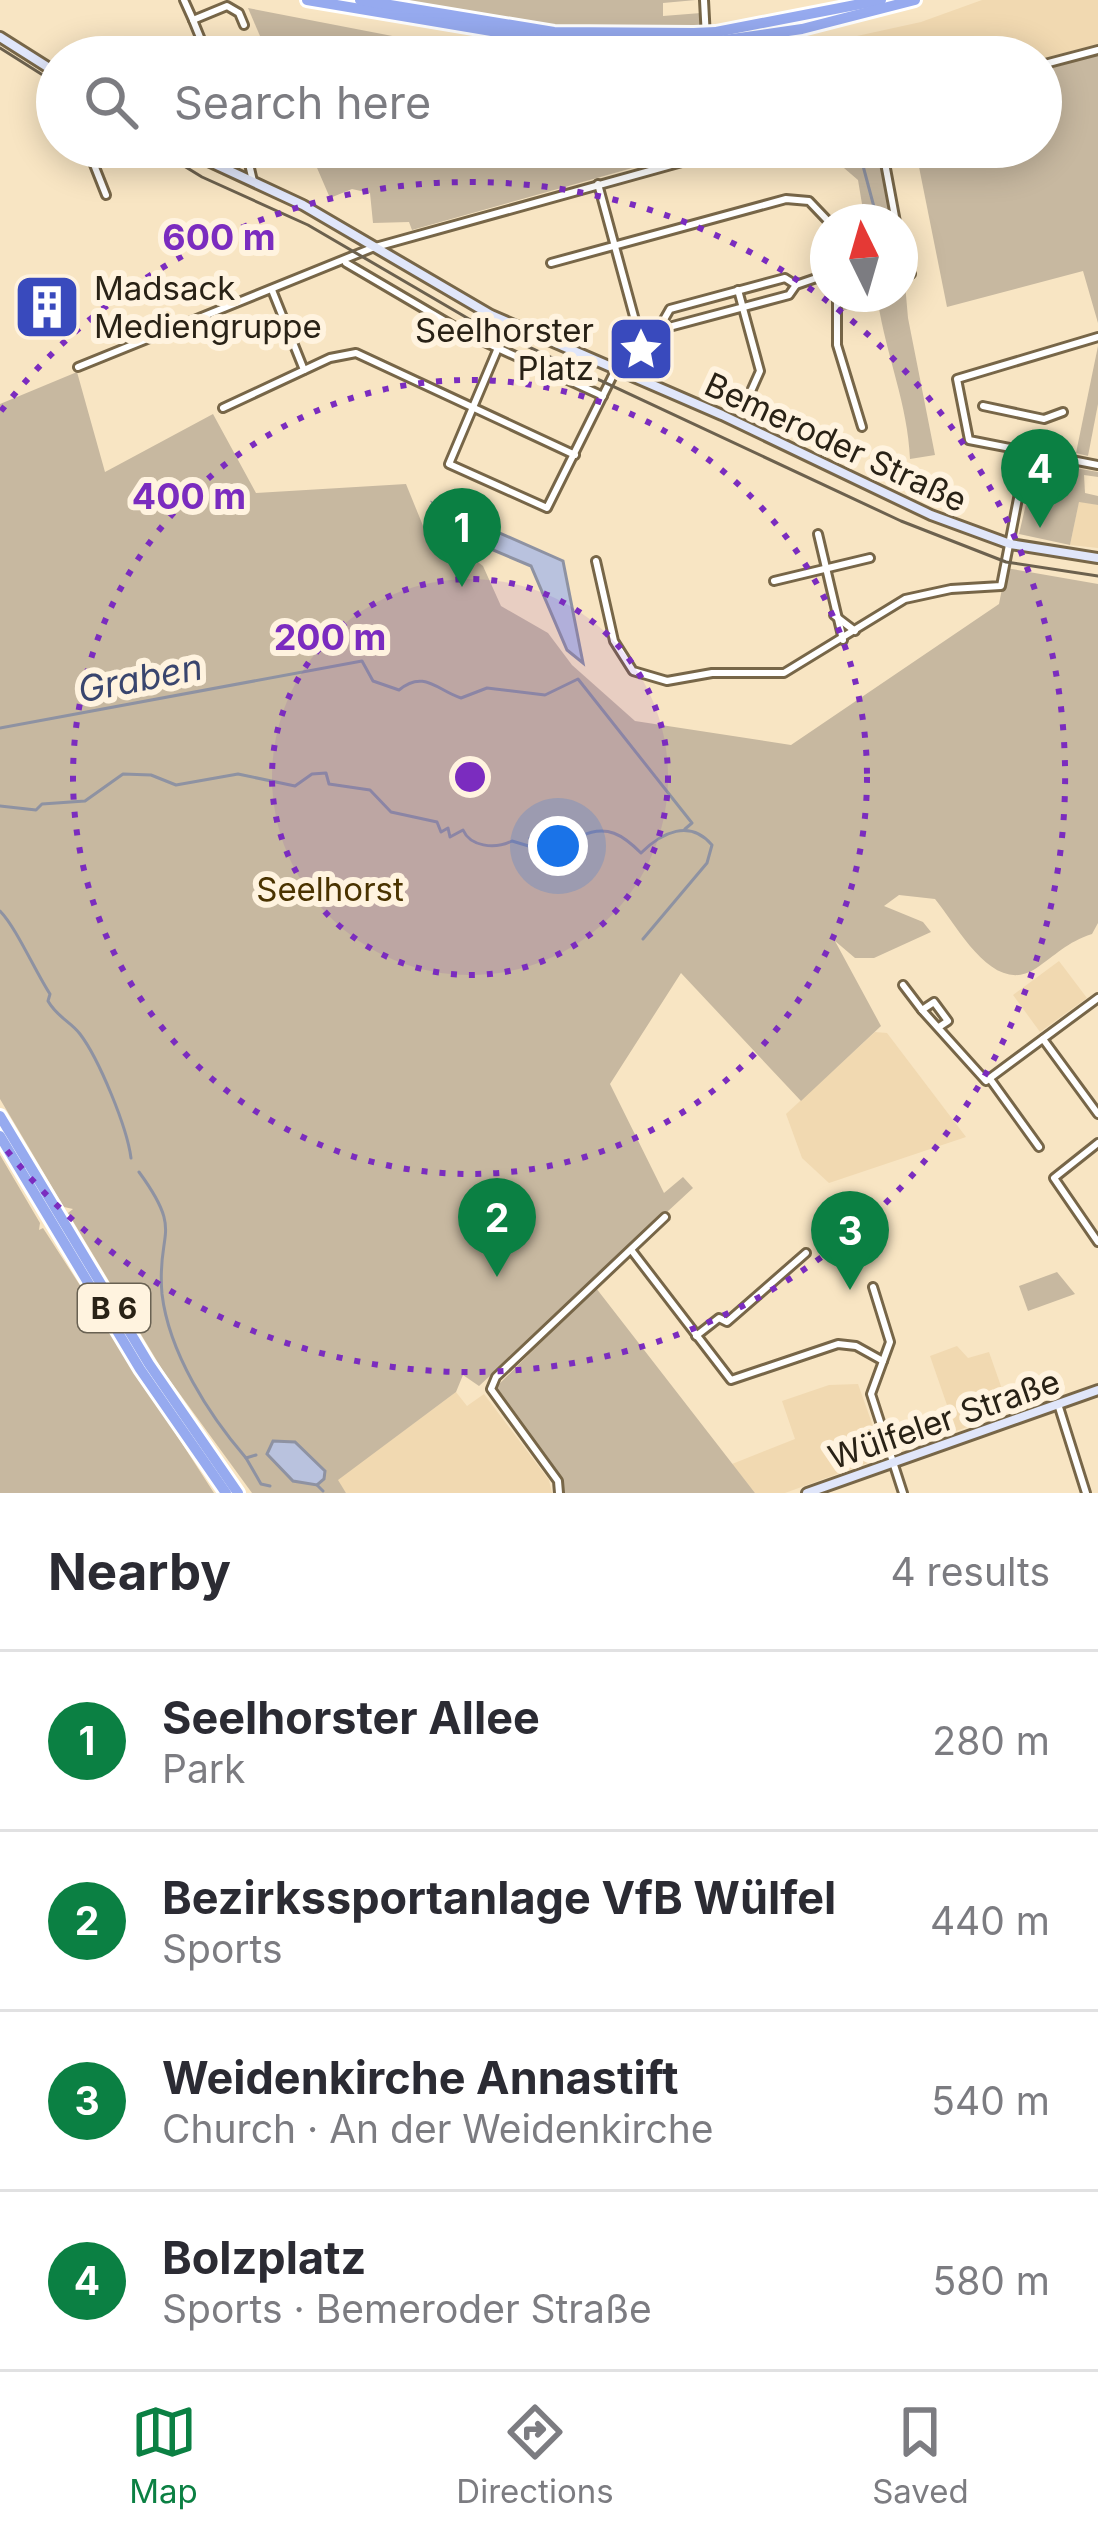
<!DOCTYPE html>
<meta charset="utf-8">
<style>
:root{--surface:#fff;--page:#f7f7f7;--text:#2b2b33;--muted:#7c7c81;--line:#e1e1e2;--accent:#0b8043}
body{margin:0;font-family:Inter,sans-serif;background:var(--page);color:var(--text)}
.compass{position:absolute;left:810px;top:204px;width:108px;height:108px;border-radius:50%;background:var(--surface);box-shadow:0 6px 30px #0003;rotate:355deg}
.you{position:absolute;left:558px;top:846px;width:42px;height:42px;margin:-30px;border:9px solid #fff;border-radius:50%;background:#1a73e8;box-shadow:0 0 0 18px #1a73e833}
.badge{display:grid;place-items:center;width:78px;height:78px;border-radius:50%;background:var(--accent);color:#fff;font-size:39px;font-weight:700}
.pin{position:absolute;translate:-50% -99px;filter:drop-shadow(0 3px 6px #0008)}
.pin::after{content:'';position:absolute;top:63px;width:42px;height:36px;background:inherit;clip-path:polygon(0 0,100% 0,50% 100%)}
.list{margin:0;padding:0;list-style:none}
h2{display:flex;justify-content:space-between;align-items:center;height:156px;margin:0;padding:0 48px;font-size:51px}
h2 small{font-size:39px;font-weight:400;color:var(--muted)}
.list li{display:grid;grid-template-columns:78px 1fr auto;gap:36px;align-items:center;box-sizing:border-box;height:180px;padding:0 48px;border-top:3px solid var(--line)}
.list b{display:block;font-size:45px;white-space:nowrap}
.list p{margin:0;font-size:39px;white-space:nowrap;color:var(--muted)}
.list em{font-size:39px;font-style:normal;color:var(--muted)}
.icon{flex:none;width:66px;height:66px;fill:none;stroke:currentColor;stroke-width:2;stroke-linecap:round;stroke-linejoin:round}
.map{position:relative;flex:none;width:1098px;height:1493px;overflow:hidden}
.search{position:absolute;background:var(--surface);box-shadow:0 6px 30px #0003;left:36px;right:36px;top:36px;height:132px;display:flex;align-items:center;gap:30px;box-sizing:border-box;padding:0 42px;border-radius:66px;color:var(--muted);font-size:45px}
.sheet{height:876px;background:var(--surface)}
nav{display:flex;justify-content:space-around;align-items:center;box-sizing:border-box;height:168px;border-top:3px solid var(--line);background:var(--surface);font-size:33px;color:var(--muted)}
nav a{display:grid;justify-items:center;gap:6px}
nav .on{color:var(--accent)}
.map>svg:first-child{display:block}
.built{fill:#f1d9b1}
.green{fill:#c7b8a0}
.water{fill:#b9c2de;stroke:#8e92a2;stroke-width:3}
.lines{fill:none;stroke-linecap:round;stroke-linejoin:round}
.stream{stroke:#8e92a2;stroke-width:3}
.street-casing{stroke:#776648;stroke-width:12}
.secondary-casing{stroke:#776648;stroke-width:14}
.highway-casing{stroke:#fff;stroke-width:16}
.street{stroke:#fff;stroke-width:6}
.secondary{stroke:#e0e6fa;stroke-width:8}
.highway{stroke:#96aaef;stroke-width:10}
.tram{stroke:#6c614e;stroke-width:3}
.highway-bridge-casing{stroke:#fff;stroke-width:16;stroke-linecap:butt}
.highway-bridge{stroke:#96aaef;stroke-width:10}
.ring{fill:none;stroke:#7b2cbf;stroke-width:6;stroke-dasharray:6 12}
.labels{text-anchor:middle;dominant-baseline:central;stroke-width:12;stroke-linejoin:round;paint-order:stroke}
.shield{fill:#fff3df;stroke:#696152;stroke-width:3}
.shield-label{font-size:30px;font-weight:bold;fill:#292216}
.poi-label{font-size:33px;fill:#292216;stroke:#fff3df;text-anchor:start}
.street-label{font-size:33px;fill:#292216;stroke:#fff3df}
.park-label{font-size:33px;fill:#4a3300;stroke:#fff3df}
.water-label{font-size:36px;font-style:italic;fill:#39456e;stroke:#fff3df}
.centre{fill:#7b2cbf;stroke:#fff3df;stroke-width:6}
.ring-label{font-size:36px;text-anchor:middle;font-weight:bold;fill:#7b2cbf;stroke:#fff3df;stroke-width:12;stroke-linejoin:round;paint-order:stroke}
</style>
<div class="map">
<svg width="1098" height="1493" viewBox="0 0 1098 1493">
<rect width="100%" height="100%" fill="#f8e5c3"/>
<g class="built">
<polygon points="982,0 1098,0 1098,44 1041,59 761,57 921,22"/>
<polygon points="1079,501 1098,505 1098,548 1070,545"/>
<polygon points="1059,961 1087,998 1040,1032 1013,995"/>
<polygon points="875,1032 887,1033 966,1137 829,1183 802,1158 786,1114"/>
<polygon points="957,1346 968,1358 989,1352 1010,1412 956,1431 930,1356"/>
<polygon points="858,1384 884,1457 785,1493 755,1493 732,1464 795,1439 782,1401 829,1385"/>
<polygon points="456,1392 467,1406 484,1394 549,1480 552,1493 346,1493 337,1480"/>
</g>
<g class="green">
<polygon points="385,0 696,0 663,3 663,16 701,13 702,27 535,25"/>
<polygon points="248,8 501,57 269,57"/>
<polygon points="1098,55 1098,323 1083,271 947,307 915,147 1041,147 1041,71"/>
<polygon points="308,147 707,147 412,230 409,222 373,223 370,193 352,189 330,198"/>
<polygon points="809,147 884,147 899,222 865,222 858,180 844,168 812,158"/>
<path d="M900 227 908 318 935 455 910 459C908 405 886 355 878 302L841 311V294H900Z"/>
<polygon points="1098,346 1098,404 1088,456 1076,453"/>
<path d="M77 372 105 472 213 414 256 493 406 484 430 543 432 527 483 566 501 606 548 633 572 665 635 721 791 745 999 604 1006 568 1098 584V923L1092 934C1067 942 1056 955 1035 969 993 996 958 927 935 899L899 895 884 906 923 922 931 932 874 958H855L835 941 881 1026 801 1101 681 973 610 1084 664 1193 683 1177 693 1188 479 1386 463 1375 456 1392 338 1480 346 1493H252L163 1371 68 1213 73 1209 64 1207 0 1099V404Z"/>
<polygon points="1036,461 1098,472 1098,477 1084,475 1085,493 1098,496 1098,505 1079,502 1070,545 1019,534"/>
<polygon points="0,1155 40,1223 39,1230 43,1228 214,1493 0,1493"/>
<polygon points="1057,1272 1075,1294 1028,1311 1019,1286"/>
<polygon points="596,1288 755,1493 562,1493 559,1477 495,1388"/>
</g>
<g class="water">
<polygon points="434,504 563,561 583,663 567,650 531,566 453,533"/>
<polygon points="273,1441 295,1442 325,1471 324,1479 317,1485 293,1481 267,1454"/>
</g>
<g class="lines">
<g class="stream">
<polyline points="858,147 878,222"/>
<path d="M0 728 362 661 373 681 399 690C424 669 438 691 461 698L487 688 545 695 578 679 692 823 685 829"/>
<path d="M0 806 36 810 42 804 85 801 123 774 151 775 176 785 238 774 295 786 312 774 326 773 329 784 370 790 391 812 437 822 441 832 448 828 450 837 463 830C470 846 494 850 512 841L532 847 530 838 554 844 571 833 581 836C607 824 623 835 641 853 662 832 690 819 712 845L707 863 643 939"/>
<path d="M0 911C16 927 35 971 50 994L48 1001C57 1017 71 1022 80 1034 99 1059 127 1127 131 1158"/>
<path d="M139 1172C185 1235 156 1230 162 1294 169 1353 209 1415 246 1458L256 1455"/>
<polyline points="246,1458 261,1484 270,1486"/>
<polyline points="317,1485 323,1491"/>
</g>
<g class="street-casing">
<g id="street">
<polyline points="184,0 193,20"/>
<polyline points="704,0 707,57"/>
<polyline points="208,57 193,20 227,6 239,13 244,25"/>
<polyline points="1041,65 1098,50"/>
<polyline points="87,147 106,195"/>
<polyline points="245,147 253,181"/>
<polyline points="882,147 896,222"/>
<polyline points="598,184 639,335"/>
<polyline points="900,245 905,270 911,274"/>
<polyline points="346,263 467,334 603,396"/>
<polyline points="551,263 786,199 809,201 829,222"/>
<polyline points="272,290 304,370"/>
<polyline points="738,290 760,371 752,389"/>
<polyline points="837,294 837,345 862,427"/>
<polyline points="658,330 670,309 785,278 796,285"/>
<polyline points="639,335 789,295 796,285 828,274"/>
<polyline points="1098,337 957,379 969,440 1098,465"/>
<polyline points="498,348 449,464 547,508 632,337 639,335"/>
<polyline points="78,367 372,248 736,147"/>
<polyline points="983,406 1044,419 1063,412"/>
<polyline points="223,408 330,358 356,353 575,455"/>
<polyline points="818,534 843,640"/>
<polyline points="596,561 614,641 633,671 667,681 712,673 784,673 905,599 951,589 1001,586 1027,452"/>
<polyline points="774,581 870,558"/>
<polyline points="834,615 855,631"/>
<polyline points="903,985 922,1010"/>
<polyline points="939,1027 948,1021 934,1002 922,1010 986,1081 1098,998"/>
<polyline points="1043,1039 1098,1114"/>
<polyline points="990,1079 1039,1147"/>
<polyline points="1098,1143 1054,1178 1098,1242"/>
<polyline points="632,1251 731,1380 838,1344 856,1346 883,1361"/>
<polyline points="873,1287 890,1342 871,1394 903,1493"/>
<polyline points="696,1336 719,1318 727,1322 806,1253"/>
<polyline points="1058,1404 1086,1493"/>
<polyline points="559,1493 558,1481 491,1389 496,1377 665,1217"/>
</g>
</g>
<g class="secondary-casing">
<g id="secondary">
<polyline points="0,37 57,73"/>
<polyline points="178,147 303,205 491,315 722,415 931,515 1010,544 1098,558"/>
<polyline points="807,1493 1098,1390"/>
</g>
</g>
<g class="highway-casing">
<g id="highway">
<polyline points="307,0 551,41 695,43"/>
<polyline points="360,0 554,32 694,33"/>
<polyline points="716,32 881,0"/>
<polyline points="718,41 802,29 915,0"/>
<polyline points="0,1116 149,1364 238,1493"/>
<polyline points="0,1136 140,1369 226,1493"/>
</g>
</g>
<use href="#street" class="street"/>
<use href="#secondary" class="secondary"/>
<use href="#highway" class="highway"/>
<g class="tram">
<polyline points="0,48 57,84"/>
<polyline points="153,147 202,177 308,225 469,319 901,521 1006,562 1098,576"/>
</g>
<g class="highway-bridge-casing">
<g id="highway-bridge">
<polyline points="694,33 716,32"/>
<polyline points="695,43 718,41"/>
</g>
</g>
<use href="#highway-bridge" class="highway-bridge"/>
</g>
<circle cx="470" cy="777" r="198" fill="#7b2cbf" fill-opacity=".12"/>
<g class="ring">
<circle cx="470" cy="777" r="198"/>
<circle cx="470" cy="777" r="397"/>
<path d="M1 411A595 595 0 1 1 1 1143"/>
</g>
<defs>
<g id="building-square" transform="scale(3.45)"><rect x="-9" y="-9" width="18" height="18" rx="4" fill="#394abd" stroke="#fff3df"/><path d="M-4-6H4V6H1V3H-1V6H-4ZM-2.5-4.3h1.7v1.8h-1.7ZM.8-4.3h1.7v1.8H.8ZM-2.5-1h1.7V.8h-1.7ZM.8-1h1.7V.8H.8Z" fill="#fff"/></g>
<g id="sight-square" transform="scale(3.45)"><rect x="-9" y="-9" width="18" height="18" rx="4" fill="#394abd" stroke="#fff3df"/><path d="M0-6L1.8-2.2L6-1.7L2.9 1.2L3.7 5.4L0 3.3L-3.7 5.4L-2.9 1.2L-6-1.7L-1.8-2.2Z" fill="#fff"/></g>
</defs>
<g fill-rule="evenodd">
<use href="#building-square" x="47" y="307"/>
<use href="#sight-square" x="641" y="349"/>
</g>
<g class="labels">
<rect class="shield" x="78" y="1284" width="72" height="48" rx="9"/>
<g class="shield-label">
<text x="114" y="1308">B 6</text>
</g>
<g class="poi-label">
<text x="94" y="288">Madsack<tspan x="94" dy="38">Mediengruppe</tspan></text>
<text x="594" y="330" text-anchor="end">Seelhorster<tspan x="594" dy="38">Platz</tspan></text>
</g>
<g class="street-label">
<text transform="translate(836 442) rotate(25)">Bemeroder Straße</text>
<text transform="translate(944 1419) rotate(-19)">Wülfeler Straße</text>
</g>
<g class="park-label">
<text x="330" y="889">Seelhorst</text>
</g>
<g class="water-label">
<text transform="translate(140 678) rotate(-11)">Graben</text>
</g>
</g>
<circle cx="470" cy="777" r="18" class="centre"/>
<g class="ring-label">
<text x="219" y="250">600 m</text>
<text x="189" y="509">400 m</text>
<text x="330" y="650">200 m</text>
</g>
</svg>
<svg class="compass" viewBox="-18 -18 36 36"><path d="M0-13l5 13h-10z" fill="#e53935"/><path d="M0 13l5-13h-10z" fill="#7c7c81"/></svg>
<div class="you"></div>
<div class="pin badge" style="left:462px;top:587px">1</div>
<div class="pin badge" style="left:497px;top:1277px">2</div>
<div class="pin badge" style="left:850px;top:1290px">3</div>
<div class="pin badge" style="left:1040px;top:528px">4</div>
<div class="search"><svg class="icon" aria-label="search" viewBox="0 0 24 24"><circle cx="10" cy="10" r="6"/><path d="M15 15l6 6"/></svg>Search here</div>
</div>
<section class="sheet">
<h2>Nearby<small>4 results</small></h2>
<ul class="list">
<li><span class="badge">1</span><div><b>Seelhorster Allee</b><p>Park</p></div><em>280 m</em></li>
<li><span class="badge">2</span><div><b>Bezirkssportanlage VfB Wülfel</b><p>Sports</p></div><em>440 m</em></li>
<li><span class="badge">3</span><div><b>Weidenkirche Annastift</b><p>Church · An der Weidenkirche</p></div><em>540 m</em></li>
<li><span class="badge">4</span><div><b>Bolzplatz</b><p>Sports · Bemeroder Straße</p></div><em>580 m</em></li>
</ul>
</section>
<nav>
<a class="on"><svg class="icon" aria-label="map" viewBox="0 0 24 24"><path d="M3 6l6-2 6 2 6-2v14l-6 2-6-2-6 2zM9 4v14M15 6v14"/></svg>Map</a>
<a><svg class="icon" aria-label="directions" viewBox="0 0 24 24"><path d="M12 3l9 9-9 9-9-9zM9 14v-3h6M13 9l2 2-2 2"/></svg>Directions</a>
<a><svg class="icon" aria-label="saved" viewBox="0 0 24 24"><path d="M7 4h10v16l-5-4-5 4z"/></svg>Saved</a>
</nav>
